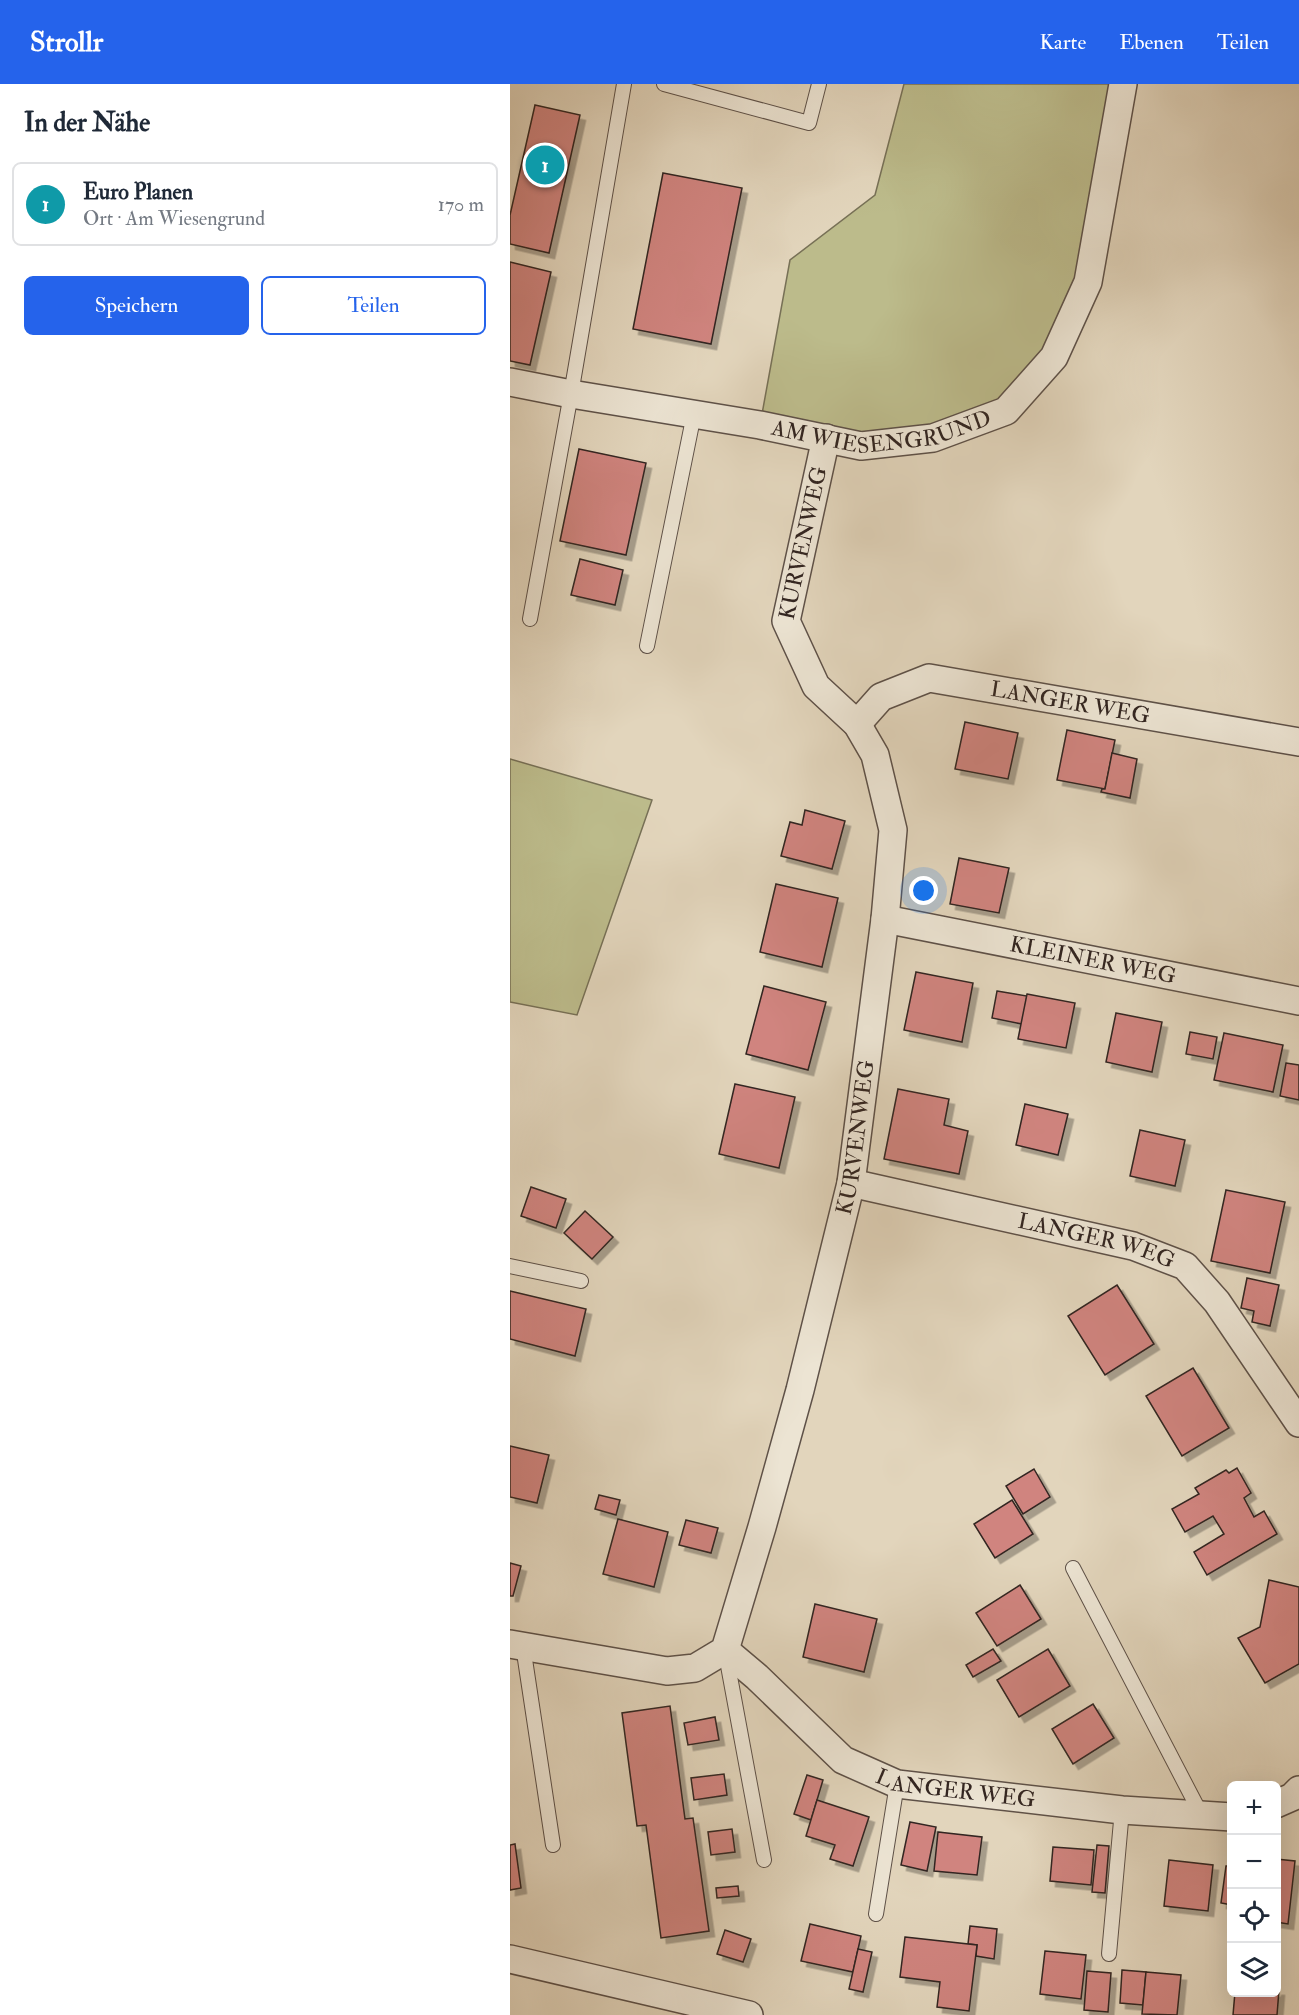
<!DOCTYPE html>
<html lang="de">
<meta charset="utf-8">
<style>
:root{--surface:#fff;--page:#f6f6f7;--text:#1f2937;--muted:#747a83;--line:#e0e1e3;--accent:#2563eb}
body{margin:0;font-family:"IM FELL Double Pica",serif;background:var(--page);color:var(--text)}
.controls{position:absolute;right:18px;bottom:18px;display:grid;overflow:hidden;border-radius:9px;box-shadow:0 6px 24px #0002}
.controls button{width:54px;height:54px;display:grid;place-items:center;padding:0;border:0;border-bottom:2px solid var(--line);background:var(--surface);color:var(--text);font:30px sans-serif}
.you{position:absolute;left:414px;top:807px;width:21px;height:21px;margin:-15px;border:4px solid #fff;border-radius:50%;background:#1a73e8;box-shadow:0 0 0 9px #1a73e833}
.badge{display:grid;place-items:center;width:39px;height:39px;border-radius:50%;background:var(--accent);color:#fff;font-size:20px;font-weight:700}
.pin{position:absolute;translate:-50% -50%;border:3px solid #fff;box-shadow:0 2px 6px #0006}
.list{margin:0;padding:0;list-style:none}
h2{display:flex;justify-content:space-between;align-items:center;height:78px;margin:0;padding:0 24px;font-size:26px}
h2 small{font-size:20px;font-weight:400;color:var(--muted)}
.list li{display:grid;grid-template-columns:39px 1fr auto;gap:18px;align-items:center;box-sizing:border-box;height:84px;margin:0 12px 12px;padding:0 12px;border:2px solid var(--line);border-radius:9px}
.list b{display:block;font-size:22px;white-space:nowrap}
.list p{margin:0;font-size:20px;white-space:nowrap;color:var(--muted)}
.list em{font-size:20px;font-style:normal;color:var(--muted)}
.actions{display:flex;gap:12px;padding:18px 24px}
.actions a{flex:1;padding:14px 0;border:2px solid var(--accent);border-radius:9px;text-align:center;font-size:21px;color:var(--accent)}
.actions .main{background:var(--accent);color:#fff}
.icon{flex:none;width:33px;height:33px;fill:none;stroke:currentColor;stroke-width:2;stroke-linecap:round;stroke-linejoin:round}
.map{position:relative;flex:none;width:789px;height:1931px;overflow:hidden}
header{display:flex;align-items:center;gap:36px;box-sizing:border-box;height:84px;padding:0 30px;background:var(--accent);color:#fff}
header strong{font-size:28px}
nav{display:flex;gap:33px;margin-inline-start:auto;font-size:21px}
main{display:flex}
aside{flex:1;background:var(--surface)}
.map>svg:first-child{display:block}
.green{fill:#bcbb8b;stroke:#777056;stroke-width:1.5}
.building{fill:#d0847f;stroke:#322521;stroke-width:1.5;filter:url(#shadow)}
.lines{fill:none;stroke-linecap:round;stroke-linejoin:round}
.service-casing{stroke:#5e5148;stroke-width:16}
.minor-casing{stroke:#5e5148;stroke-width:30}
.service{stroke:#ece4d3;stroke-width:14}
.minor{stroke:#ece4d3;stroke-width:27}
.labels{text-anchor:middle;dominant-baseline:central;stroke-width:5;stroke-linejoin:round;paint-order:stroke}
.street-label{font-size:22px;fill:#322521;stroke:#ece4d3}
</style>
<header>
<strong>Strollr</strong>
<nav><a>Karte</a><a>Ebenen</a><a>Teilen</a></nav>
</header>
<main>
<aside>
<h2>In der Nähe<small></small></h2>
<ul class="list">
<li><span class="badge" style="background:#0f9aa8">1</span><div><b>Euro Planen</b><p>Ort · Am Wiesengrund</p></div><em>170 m</em></li>
</ul>
<div class="actions"><a class="main">Speichern</a><a>Teilen</a></div>
</aside>
<div class="map">
<svg width="789" height="1931" viewBox="0 0 789 1931">
<defs>
<filter id="shadow"><feDropShadow dx="5.5" dy="5.5" stdDeviation="0" flood-color="#0004"/></filter>
</defs>
<rect width="100%" height="100%" fill="#e2d5bc"/>
<filter id="stains"><feTurbulence type="fractalNoise" baseFrequency=".00333" numOctaves="4"/><feColorMatrix values="0 0 0 0 .2 0 0 0 0 .09 0 0 0 0 .02 0 0 0 .5 -.17"/></filter>
<radialGradient id="worn" r=".72"><stop offset=".6" stop-color="#630" stop-opacity="0"/><stop offset="1" stop-color="#630" stop-opacity=".3"/></radialGradient>
<g class="green">
<polygon points="394,0 613,0 578,198 496,327 423,354 250,341 280,176 365,111"/>
<polygon points="0,675 142,716 67,931 0,918"/>
</g>
<g class="building">
<polygon points="25,21 70,31 39,169 0,160 0,131"/>
<polygon points="153,89 232,104 201,260 123,245"/>
<polygon points="0,178 41,188 20,281 0,277"/>
<polygon points="69,365 136,379 116,471 50,457"/>
<polygon points="70,475 113,486 105,521 61,511"/>
<polygon points="455,638 508,649 498,695 445,685"/>
<polygon points="557,646 605,656 595,705 547,696"/>
<polygon points="602,669 627,675 620,714 591,708 592,705 595,705"/>
<polygon points="295,726 335,737 322,785 271,772 280,738 292,741"/>
<polygon points="449,774 499,784 489,829 440,820"/>
<polygon points="266,800 328,814 312,883 250,868"/>
<polygon points="406,888 463,899 452,958 394,946"/>
<polygon points="254,902 316,918 298,986 236,970"/>
<polygon points="487,907 517,912 512,940 482,934"/>
<polygon points="517,910 565,919 556,964 508,955"/>
<polygon points="606,929 652,938 642,988 596,978"/>
<polygon points="680,948 707,953 703,975 676,970"/>
<polygon points="714,949 773,961 763,1008 704,996"/>
<polygon points="776,979 789,981 789,1016 770,1012"/>
<polygon points="225,1000 285,1013 269,1084 209,1070"/>
<polygon points="388,1005 439,1015 434,1041 458,1047 449,1090 374,1075"/>
<polygon points="515,1020 558,1030 548,1071 506,1061"/>
<polygon points="630,1046 675,1056 665,1102 620,1092"/>
<polygon points="21,1103 56,1115 46,1144 11,1132"/>
<polygon points="716,1106 775,1118 760,1189 701,1177"/>
<polygon points="75,1127 103,1153 82,1175 54,1149"/>
<polygon points="737,1194 769,1201 760,1242 742,1238 744,1227 731,1224"/>
<polygon points="607,1201 644,1260 595,1291 558,1232"/>
<polygon points="0,1207 76,1225 65,1272 0,1255"/>
<polygon points="683,1284 719,1344 672,1372 636,1312"/>
<polygon points="0,1362 39,1371 27,1419 0,1413"/>
<polygon points="727,1384 741,1409 734,1414 744,1433 754,1427 767,1450 697,1491 684,1468 714,1450 703,1432 675,1448 662,1425 689,1410 685,1404 716,1386 719,1389"/>
<polygon points="524,1385 540,1413 513,1430 496,1402"/>
<polygon points="89,1411 110,1416 106,1431 85,1425"/>
<polygon points="502,1416 523,1450 485,1474 464,1440"/>
<polygon points="108,1435 158,1448 144,1503 93,1490"/>
<polygon points="176,1436 208,1444 201,1469 169,1461"/>
<polygon points="0,1479 11,1482 3,1512 0,1512"/>
<polygon points="759,1496 789,1503 789,1580 755,1599 728,1554 750,1543"/>
<polygon points="510,1501 531,1535 487,1562 466,1529"/>
<polygon points="305,1520 367,1535 354,1588 293,1573"/>
<polygon points="483,1565 491,1577 463,1593 456,1581"/>
<polygon points="538,1565 560,1602 509,1633 487,1596"/>
<polygon points="583,1620 604,1654 563,1680 542,1645"/>
<polygon points="160,1622 175,1735 183,1734 199,1847 151,1854 136,1741 127,1742 112,1629"/>
<polygon points="205,1633 209,1656 178,1661 174,1639"/>
<polygon points="214,1690 217,1711 184,1716 181,1694"/>
<polygon points="297,1691 313,1696 301,1736 284,1730"/>
<polygon points="307,1716 359,1733 343,1782 320,1775 325,1761 296,1752"/>
<polygon points="400,1738 426,1743 417,1787 391,1781"/>
<polygon points="222,1745 225,1768 201,1771 198,1748"/>
<polygon points="428,1748 472,1753 467,1791 424,1787"/>
<polygon points="5,1760 11,1804 0,1806 0,1761"/>
<polygon points="587,1761 599,1762 595,1809 582,1808"/>
<polygon points="543,1763 584,1766 581,1801 540,1797"/>
<polygon points="766,1775 785,1777 778,1840 766,1838"/>
<polygon points="659,1776 703,1781 698,1827 654,1822"/>
<polygon points="716,1782 722,1782 722,1821 711,1819"/>
<polygon points="228,1802 229,1812 207,1814 206,1804"/>
<polygon points="300,1840 351,1852 343,1888 291,1877"/>
<polygon points="460,1842 487,1845 484,1875 466,1872 467,1861 458,1860"/>
<polygon points="215,1846 241,1855 233,1878 207,1870"/>
<polygon points="395,1853 467,1861 459,1927 427,1923 430,1898 390,1893"/>
<polygon points="348,1865 362,1868 353,1908 339,1905"/>
<polygon points="535,1867 576,1871 571,1915 530,1910"/>
<polygon points="612,1886 636,1888 633,1921 610,1919"/>
<polygon points="577,1887 601,1889 598,1928 574,1926"/>
<polygon points="636,1888 671,1891 667,1931 632,1930"/>
<polygon points="766,1906 769,1906 767,1931 723,1931 725,1908 766,1908"/>
</g>
<g class="lines">
<g class="service-casing">
<g id="service">
<polyline points="154,0 299,39 309,0"/>
<polyline points="20,535 61,310 114,0"/>
<polyline points="137,562 184,330"/>
<polyline points="0,1182 71,1197"/>
<polyline points="563,1484 692,1732"/>
<polyline points="13,1562 43,1761"/>
<polyline points="216,1571 254,1776"/>
<polyline points="366,1830 387,1700"/>
<polyline points="599,1870 612,1726"/>
</g>
</g>
<g class="minor-casing">
<g id="minor">
<path id="s1" d="M0 298 61 310 250 341 351 362 423 354 496 327 544 273 578 198 613 0"/>
<path id="s2" d="M347 640 371 613 419 594 789 658"/>
<path id="s3" d="M375 835 789 917"/>
<path id="s4" d="M341 1099 623 1162 675 1182 707 1218 789 1339"/>
<path id="s5" d="M0 1560 157 1587 185 1584 215 1566 252 1443 290 1306 341 1099 375 835 383 746 365 671 347 640 306 602 276 537 316 354"/>
<path id="s6" d="M215 1566 247 1593 333 1676 387 1700 612 1726 722 1733"/>
<polyline points="766,1720 782,1713 789,1706"/>
<polyline points="0,1875 239,1931"/>
</g>
</g>
<use href="#service" class="service"/>
<use href="#minor" class="minor"/>
</g>
<g class="labels">
<g class="street-label">
<text stroke="none"><textPath href="#s1" startOffset="378">AM WIESENGRUND</textPath></text>
<text stroke="none"><textPath href="#s5" startOffset="1382">KURVENWEG</textPath></text>
<text stroke="none"><textPath href="#s2" startOffset="231">LANGER WEG</textPath></text>
<text stroke="none"><textPath href="#s3" startOffset="212">KLEINER WEG</textPath></text>
<text stroke="none"><textPath href="#s5" startOffset="752">KURVENWEG</textPath></text>
<text stroke="none"><textPath href="#s4" startOffset="252">LANGER WEG</textPath></text>
<text stroke="none"><textPath href="#s6" startOffset="279">LANGER WEG</textPath></text>
</g>
</g>
<rect width="100%" height="100%" filter="url(#stains)"/>
<rect width="100%" height="100%" fill="url(#worn)"/>
</svg>
<div class="controls">
<button>+</button>
<button>−</button>
<button><svg class="icon" aria-label="locate" viewBox="0 0 24 24"><circle cx="12" cy="12" r="6"/><path d="M12 2v4M12 18v4M2 12h4M18 12h4"/></svg></button>
<button><svg class="icon" aria-label="layers" viewBox="0 0 24 24"><path d="M12 4l9 5-9 5-9-5zM3 14l9 5 9-5"/></svg></button>
</div>
<div class="you"></div>
<div class="pin badge" style="left:35px;top:81px;background:#0f9aa8">1</div>
</div>
</main>
